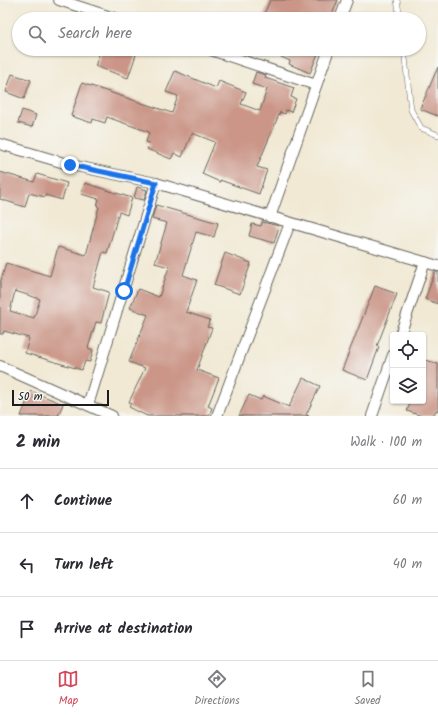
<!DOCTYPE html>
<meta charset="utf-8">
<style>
:root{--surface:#fff;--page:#f7f7f7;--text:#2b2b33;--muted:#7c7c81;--line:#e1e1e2;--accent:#d1495b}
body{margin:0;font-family:Kalam,sans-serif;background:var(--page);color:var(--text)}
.controls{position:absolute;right:12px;bottom:12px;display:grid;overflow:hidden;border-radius:4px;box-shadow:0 1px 3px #0004}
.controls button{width:36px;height:36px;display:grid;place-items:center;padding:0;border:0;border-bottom:1px solid var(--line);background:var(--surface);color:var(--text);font:20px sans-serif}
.scale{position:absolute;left:12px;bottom:10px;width:97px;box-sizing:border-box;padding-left:4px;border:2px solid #1c1c1c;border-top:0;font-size:11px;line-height:14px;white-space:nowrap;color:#1c1c1c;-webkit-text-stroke:3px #f6f6f2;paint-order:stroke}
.stop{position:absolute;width:12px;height:12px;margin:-9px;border:3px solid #1a73e8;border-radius:50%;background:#fff}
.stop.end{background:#1a73e8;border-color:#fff;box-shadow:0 1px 4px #0008}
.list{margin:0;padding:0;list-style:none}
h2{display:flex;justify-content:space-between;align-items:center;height:52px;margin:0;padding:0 16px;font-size:17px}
h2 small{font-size:13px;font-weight:400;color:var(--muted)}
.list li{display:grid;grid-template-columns:26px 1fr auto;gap:12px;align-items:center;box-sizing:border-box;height:64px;padding:0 16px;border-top:1px solid var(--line)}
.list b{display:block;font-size:15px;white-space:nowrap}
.list em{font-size:13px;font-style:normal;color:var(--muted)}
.icon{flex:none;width:22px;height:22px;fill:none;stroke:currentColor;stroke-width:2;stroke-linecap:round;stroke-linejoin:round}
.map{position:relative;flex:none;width:438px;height:416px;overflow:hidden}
.search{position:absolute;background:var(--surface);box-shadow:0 1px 3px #0004;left:12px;right:12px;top:12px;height:44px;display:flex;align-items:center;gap:10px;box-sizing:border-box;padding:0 14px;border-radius:22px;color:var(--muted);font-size:15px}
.sheet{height:244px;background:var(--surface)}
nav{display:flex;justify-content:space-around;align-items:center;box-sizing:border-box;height:56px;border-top:1px solid var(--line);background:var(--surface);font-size:11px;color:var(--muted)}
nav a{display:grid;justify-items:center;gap:2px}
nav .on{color:var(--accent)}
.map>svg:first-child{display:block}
.building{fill:#cb9688;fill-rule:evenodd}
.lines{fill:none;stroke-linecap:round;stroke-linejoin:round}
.lane-casing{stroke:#67645c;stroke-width:6}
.street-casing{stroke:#67645c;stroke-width:12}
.lane{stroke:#fff;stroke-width:5}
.street{stroke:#fff;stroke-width:10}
.route{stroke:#1a73e8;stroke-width:5}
</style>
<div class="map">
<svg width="438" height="416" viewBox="0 0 438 416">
<rect width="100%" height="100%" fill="#f6f6f2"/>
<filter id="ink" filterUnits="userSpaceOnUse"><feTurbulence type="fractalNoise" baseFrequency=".025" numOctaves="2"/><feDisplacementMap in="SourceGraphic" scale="8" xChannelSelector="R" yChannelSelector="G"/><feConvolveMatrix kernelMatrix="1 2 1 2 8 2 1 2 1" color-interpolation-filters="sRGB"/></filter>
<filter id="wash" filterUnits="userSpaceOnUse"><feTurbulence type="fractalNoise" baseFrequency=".012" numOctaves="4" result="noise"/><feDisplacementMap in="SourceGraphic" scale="16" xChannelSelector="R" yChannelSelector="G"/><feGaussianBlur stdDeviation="0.9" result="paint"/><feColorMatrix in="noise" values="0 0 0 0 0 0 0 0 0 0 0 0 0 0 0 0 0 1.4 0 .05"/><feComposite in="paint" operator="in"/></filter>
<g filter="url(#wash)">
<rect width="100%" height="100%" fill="#f1e9d4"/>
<g id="blocks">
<g class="building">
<polygon points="270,0 338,0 330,19 262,19"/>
<polygon points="101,49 138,49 128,78 95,66"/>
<polygon points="284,49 320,49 310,73 289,64 290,61 281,57"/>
<polygon points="438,67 438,116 420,109"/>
<polygon points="175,71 216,88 219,81 246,92 241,104 260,111 267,89 252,84 256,72 266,75 265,78 294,88 291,97 296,99 291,112 286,110 285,114 280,112 257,167 267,170 259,194 220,180 220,182 202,174 215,142 192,133 182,157 174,153 171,159 147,149 150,144 146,142 149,132 107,117 105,123 93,119 92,123 71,116 82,83 172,113 178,96 166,92"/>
<polygon points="12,74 31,80 24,99 6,92"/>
<polygon points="22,110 36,115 32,127 18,123"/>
<polygon points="0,172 34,182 37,174 67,183 62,200 45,195 45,197 29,193 25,207 0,199"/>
<path d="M85 183 132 198 127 215 119 212 107 253 103 252 93 287 109 292 101 323 96 322 88 348 93 350 90 362 85 361 82 370 25 353 29 338 4 331 3 334H0V283L6 263 50 276 58 247 86 255 99 207 97 206 99 199 81 194ZM15 291 40 299 34 318 10 311Z"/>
<polygon points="137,187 147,190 144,200 134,198"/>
<polygon points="156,205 218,223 214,237 196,232 183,275 197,280 186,312 210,320 207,327 212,328 197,370 219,378 208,406 212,408 209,416 147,416 129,407 131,403 129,402 145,368 129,362 148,315 130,308 138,289 159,297 169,267 155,263 167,223 152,219"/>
<polygon points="262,222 279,226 274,243 249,236 252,224 261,226"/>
<polygon points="225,253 251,263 240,294 214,285"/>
<polygon points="435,272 438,272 438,304 425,299"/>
<polygon points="375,286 397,294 377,346 379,347 367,380 342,370"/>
<polygon points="426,360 438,364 438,411 436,410 433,416 422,416 407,411 411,401 423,401 423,367"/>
<polygon points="303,378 320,386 306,415 309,416 239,416 249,395 261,400 263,396 289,407"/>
<polygon points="31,391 63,404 58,416 21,416"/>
</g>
</g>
</g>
<g filter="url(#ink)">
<use href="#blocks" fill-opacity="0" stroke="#67645c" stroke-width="1"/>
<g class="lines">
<g class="lane-casing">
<g id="lane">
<polyline points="397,0 400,19"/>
<polyline points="404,49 411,110 421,128 438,135"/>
</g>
</g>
<g class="street-casing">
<g id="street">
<polyline points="59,0 117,19"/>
<polyline points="340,19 347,0"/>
<polyline points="208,49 316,85"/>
<polyline points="0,144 71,165 156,183 438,266"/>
<polyline points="270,217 329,49"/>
<polyline points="400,335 425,262"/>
<polyline points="0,366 112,416"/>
<polyline points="88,405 156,183"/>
<polyline points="217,416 290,223"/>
<polyline points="372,416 393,355"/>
</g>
</g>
<use href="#lane" class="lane"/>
<use href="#street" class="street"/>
</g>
</g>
<g class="lines" filter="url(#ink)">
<polyline class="route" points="70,165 156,183 124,291"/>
</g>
</svg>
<div class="controls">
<button><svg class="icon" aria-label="locate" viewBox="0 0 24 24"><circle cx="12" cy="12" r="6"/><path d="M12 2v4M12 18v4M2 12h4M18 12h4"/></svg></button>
<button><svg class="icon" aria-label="layers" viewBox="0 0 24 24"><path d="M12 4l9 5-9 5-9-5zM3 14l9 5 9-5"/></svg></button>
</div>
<div class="scale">50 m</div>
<div class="stop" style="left:124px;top:291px"></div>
<div class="stop end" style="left:70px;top:165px"></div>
<div class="search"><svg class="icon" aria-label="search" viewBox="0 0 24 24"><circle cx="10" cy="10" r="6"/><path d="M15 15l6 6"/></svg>Search here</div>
</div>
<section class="sheet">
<h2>2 min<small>Walk · 100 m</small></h2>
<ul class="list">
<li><svg class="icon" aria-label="ahead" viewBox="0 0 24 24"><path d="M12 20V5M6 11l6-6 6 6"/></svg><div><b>Continue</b></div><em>60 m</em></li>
<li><svg class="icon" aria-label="left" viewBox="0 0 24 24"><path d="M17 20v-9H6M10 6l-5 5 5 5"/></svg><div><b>Turn left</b></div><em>40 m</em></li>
<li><svg class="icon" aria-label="arrive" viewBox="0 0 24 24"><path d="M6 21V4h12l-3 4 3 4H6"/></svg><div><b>Arrive at destination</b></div></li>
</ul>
</section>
<nav>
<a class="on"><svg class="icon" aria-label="map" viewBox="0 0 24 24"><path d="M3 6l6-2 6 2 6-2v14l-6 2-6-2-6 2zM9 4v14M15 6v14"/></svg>Map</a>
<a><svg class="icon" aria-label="directions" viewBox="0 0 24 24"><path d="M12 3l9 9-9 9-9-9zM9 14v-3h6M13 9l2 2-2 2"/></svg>Directions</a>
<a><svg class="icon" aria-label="saved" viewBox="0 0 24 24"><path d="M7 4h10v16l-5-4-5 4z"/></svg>Saved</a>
</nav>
